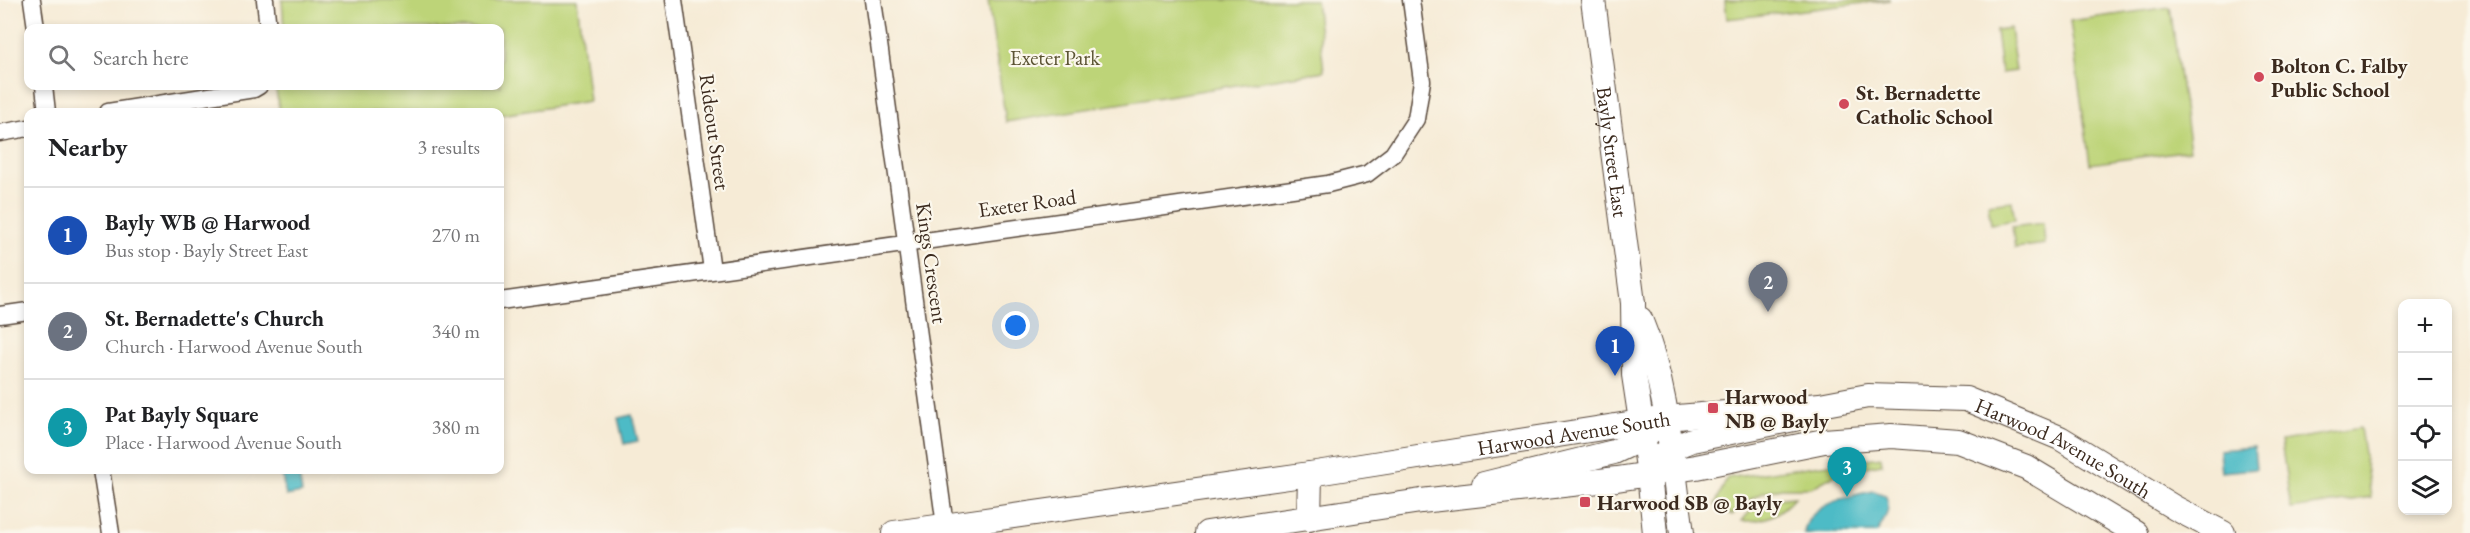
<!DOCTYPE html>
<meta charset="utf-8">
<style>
:root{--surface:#fff;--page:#f2f2f2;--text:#202124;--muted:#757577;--line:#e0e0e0;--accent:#7c3aed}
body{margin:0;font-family:"EB Garamond",serif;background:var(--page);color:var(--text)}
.controls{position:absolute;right:18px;bottom:18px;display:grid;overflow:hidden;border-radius:12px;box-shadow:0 3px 9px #0003}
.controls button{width:54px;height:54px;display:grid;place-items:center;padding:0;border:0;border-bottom:2px solid var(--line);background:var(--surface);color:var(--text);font:30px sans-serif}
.you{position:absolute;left:1016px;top:326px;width:21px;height:21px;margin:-15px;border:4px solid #fff;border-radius:50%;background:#1a73e8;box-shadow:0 0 0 9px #1a73e833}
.badge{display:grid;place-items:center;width:39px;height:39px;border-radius:50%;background:var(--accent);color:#fff;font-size:20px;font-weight:700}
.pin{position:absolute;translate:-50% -50px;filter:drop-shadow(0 2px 3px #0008)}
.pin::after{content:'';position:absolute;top:32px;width:21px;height:18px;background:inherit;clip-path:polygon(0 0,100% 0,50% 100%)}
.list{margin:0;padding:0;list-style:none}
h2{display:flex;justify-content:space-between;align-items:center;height:78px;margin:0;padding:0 24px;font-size:26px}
h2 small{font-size:20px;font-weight:400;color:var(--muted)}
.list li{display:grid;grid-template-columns:39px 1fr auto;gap:18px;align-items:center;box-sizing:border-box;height:96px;padding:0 24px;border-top:2px solid var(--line)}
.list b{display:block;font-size:22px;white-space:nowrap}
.list p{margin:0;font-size:20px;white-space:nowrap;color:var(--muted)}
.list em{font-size:20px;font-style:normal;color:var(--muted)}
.icon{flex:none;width:33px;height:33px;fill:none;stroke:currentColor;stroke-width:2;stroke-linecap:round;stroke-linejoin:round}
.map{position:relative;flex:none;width:2470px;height:533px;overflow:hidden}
.search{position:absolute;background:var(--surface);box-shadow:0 3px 9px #0003;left:24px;top:24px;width:480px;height:66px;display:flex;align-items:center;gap:15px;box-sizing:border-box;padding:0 21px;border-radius:12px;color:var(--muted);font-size:22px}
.panel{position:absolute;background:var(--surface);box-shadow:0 3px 9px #0003;left:24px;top:108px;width:480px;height:366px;border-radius:12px}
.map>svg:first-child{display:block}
.green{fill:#bdd478;stroke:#7c7f4b;stroke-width:1.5}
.water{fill:#4dbbc6;stroke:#447272;stroke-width:1.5}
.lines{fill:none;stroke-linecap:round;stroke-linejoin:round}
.minor-casing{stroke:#57473a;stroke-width:19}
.secondary-casing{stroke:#57473a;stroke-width:26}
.minor{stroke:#fff;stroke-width:16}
.secondary{stroke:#fff;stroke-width:24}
.poi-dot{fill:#d1495b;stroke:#fbf7ec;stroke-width:2}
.labels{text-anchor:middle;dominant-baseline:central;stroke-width:4.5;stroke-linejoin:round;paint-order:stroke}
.park-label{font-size:21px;fill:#5c5434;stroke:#fbf7ec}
.poi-label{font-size:21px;font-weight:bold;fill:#3b2a1e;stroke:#fbf7ec;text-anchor:start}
.street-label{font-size:21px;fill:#3b2a1e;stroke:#fbf7ec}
</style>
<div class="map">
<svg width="2470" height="533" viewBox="0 0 2470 533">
<rect width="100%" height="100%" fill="#fbf7ec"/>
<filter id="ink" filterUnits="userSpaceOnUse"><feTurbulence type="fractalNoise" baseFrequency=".0167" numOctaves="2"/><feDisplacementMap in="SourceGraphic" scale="12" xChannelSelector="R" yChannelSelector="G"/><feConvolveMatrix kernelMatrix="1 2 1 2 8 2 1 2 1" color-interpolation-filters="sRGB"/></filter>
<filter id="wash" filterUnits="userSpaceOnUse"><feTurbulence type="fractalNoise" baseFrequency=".008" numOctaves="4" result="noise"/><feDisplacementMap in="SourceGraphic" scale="24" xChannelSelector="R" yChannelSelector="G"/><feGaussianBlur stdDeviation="1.35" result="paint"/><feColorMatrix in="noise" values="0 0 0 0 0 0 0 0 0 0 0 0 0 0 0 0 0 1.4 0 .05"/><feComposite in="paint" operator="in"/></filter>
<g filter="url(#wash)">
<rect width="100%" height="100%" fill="#f6ebd6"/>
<g class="green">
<polygon points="282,0 577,0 589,101 500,115 500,112 280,112 276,91 278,86 500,86 500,28 284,28"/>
<polygon points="988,0 1316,0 1324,71 1006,122"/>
<polygon points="1725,0 1890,0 1727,19"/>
<polygon points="2170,7 2190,150 2090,164 2070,21"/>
<polygon points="2010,28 2016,71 2001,73 1996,30"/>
<polygon points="2012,201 2015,220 1991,224 1988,204"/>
<polygon points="2043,223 2045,244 2015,248 2012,227"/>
<polygon points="2360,428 2371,497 2291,509 2281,441"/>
<polygon points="1881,457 1882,464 1840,472 1811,488 1781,488 1764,492 1747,501 1732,515 1715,505 1727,478"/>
<path d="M1795 497C1780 514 1766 522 1742 521 1756 501 1773 498 1795 497Z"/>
</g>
<g class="water">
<polygon points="632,415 638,441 624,444 618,418"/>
<polygon points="2254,447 2256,469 2221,472 2219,450"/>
<polygon points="281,470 298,470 302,493 286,496"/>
<path d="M1874 491 1885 495C1893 508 1884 520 1877 533H1804C1807 504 1851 495 1874 491Z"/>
</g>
</g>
<g filter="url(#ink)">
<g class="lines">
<g class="minor-casing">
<g id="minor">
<polyline points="32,0 36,28"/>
<polyline points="265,0 268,28"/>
<polyline points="674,0 712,270"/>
<polyline points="873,0 946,533"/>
<polyline points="44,86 47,112"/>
<polyline points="108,112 254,89 259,86"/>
<polyline points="0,133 28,128"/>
<polyline points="500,301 1328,184 1367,174 1393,154 1416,119 1422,81 1411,0"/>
<polyline points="0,315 28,311"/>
<polyline points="101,470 111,533"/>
</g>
</g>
<g class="secondary-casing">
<g id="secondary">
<path id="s1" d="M1593 0 1633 303 1634 375 1649 474 1655 533"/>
<path d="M1640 319C1668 386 1672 462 1682 533"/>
<polyline points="1659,458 1670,449 1692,440 1794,419"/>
<polyline points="1484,484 1614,452 1643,438 1654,428"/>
<polyline points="1309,519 1310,474"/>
<path id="s2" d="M894 533 1310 474 1666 418 1820 405 1868 396 1966 399 2060 438 2175 508 2223 533"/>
<polyline points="1207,533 1421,501 1617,479 1696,467 1824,441 1891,436 1958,441 2026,467 2136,533"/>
</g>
</g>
<use href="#minor" class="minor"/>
<use href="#secondary" class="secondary"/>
</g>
</g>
<g class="poi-dot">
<circle cx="2259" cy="77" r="6"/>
<circle cx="1844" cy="104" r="6"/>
<rect x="1707" y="402" width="12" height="12" rx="3"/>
<rect x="1579" y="496" width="12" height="12" rx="3"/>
</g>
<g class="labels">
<g class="park-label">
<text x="1055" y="57">Exeter Park</text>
</g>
<g class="poi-label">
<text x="2271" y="65">Bolton C. Falby<tspan x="2271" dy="24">Public School</tspan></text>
<text x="1856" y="92">St. Bernadette<tspan x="1856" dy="24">Catholic School</tspan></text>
<text x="1725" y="396">Harwood<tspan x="1725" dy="24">NB @ Bayly</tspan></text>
<text x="1597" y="502">Harwood SB @ Bayly</text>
</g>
<g class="street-label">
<text transform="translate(715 132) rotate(82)">Rideout Street</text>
<text stroke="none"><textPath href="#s1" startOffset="153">Bayly Street East</textPath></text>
<text transform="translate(1027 203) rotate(-8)">Exeter Road</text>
<text transform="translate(932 263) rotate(82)">Kings Crescent</text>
<text stroke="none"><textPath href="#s2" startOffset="687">Harwood Avenue South</textPath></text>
<text stroke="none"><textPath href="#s2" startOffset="1191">Harwood Avenue South</textPath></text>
</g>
</g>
</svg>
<div class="controls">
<button>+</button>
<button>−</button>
<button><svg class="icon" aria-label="locate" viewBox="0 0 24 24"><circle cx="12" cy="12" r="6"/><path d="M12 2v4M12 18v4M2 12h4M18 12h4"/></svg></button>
<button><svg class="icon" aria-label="layers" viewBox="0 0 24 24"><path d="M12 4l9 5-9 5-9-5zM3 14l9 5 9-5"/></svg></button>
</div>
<div class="you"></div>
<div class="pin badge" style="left:1615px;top:376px;background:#1a4fb4">1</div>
<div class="pin badge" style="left:1768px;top:312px;background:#6b7280">2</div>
<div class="pin badge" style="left:1847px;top:497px;background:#0f9aa8">3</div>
<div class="search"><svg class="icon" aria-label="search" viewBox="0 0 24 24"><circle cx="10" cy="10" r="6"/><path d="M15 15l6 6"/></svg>Search here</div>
<section class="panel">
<h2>Nearby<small>3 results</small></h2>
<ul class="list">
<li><span class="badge" style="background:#1a4fb4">1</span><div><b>Bayly WB @ Harwood</b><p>Bus stop · Bayly Street East</p></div><em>270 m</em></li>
<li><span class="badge" style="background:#6b7280">2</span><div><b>St. Bernadette's Church</b><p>Church · Harwood Avenue South</p></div><em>340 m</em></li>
<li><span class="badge" style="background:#0f9aa8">3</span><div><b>Pat Bayly Square</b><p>Place · Harwood Avenue South</p></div><em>380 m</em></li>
</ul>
</section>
</div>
